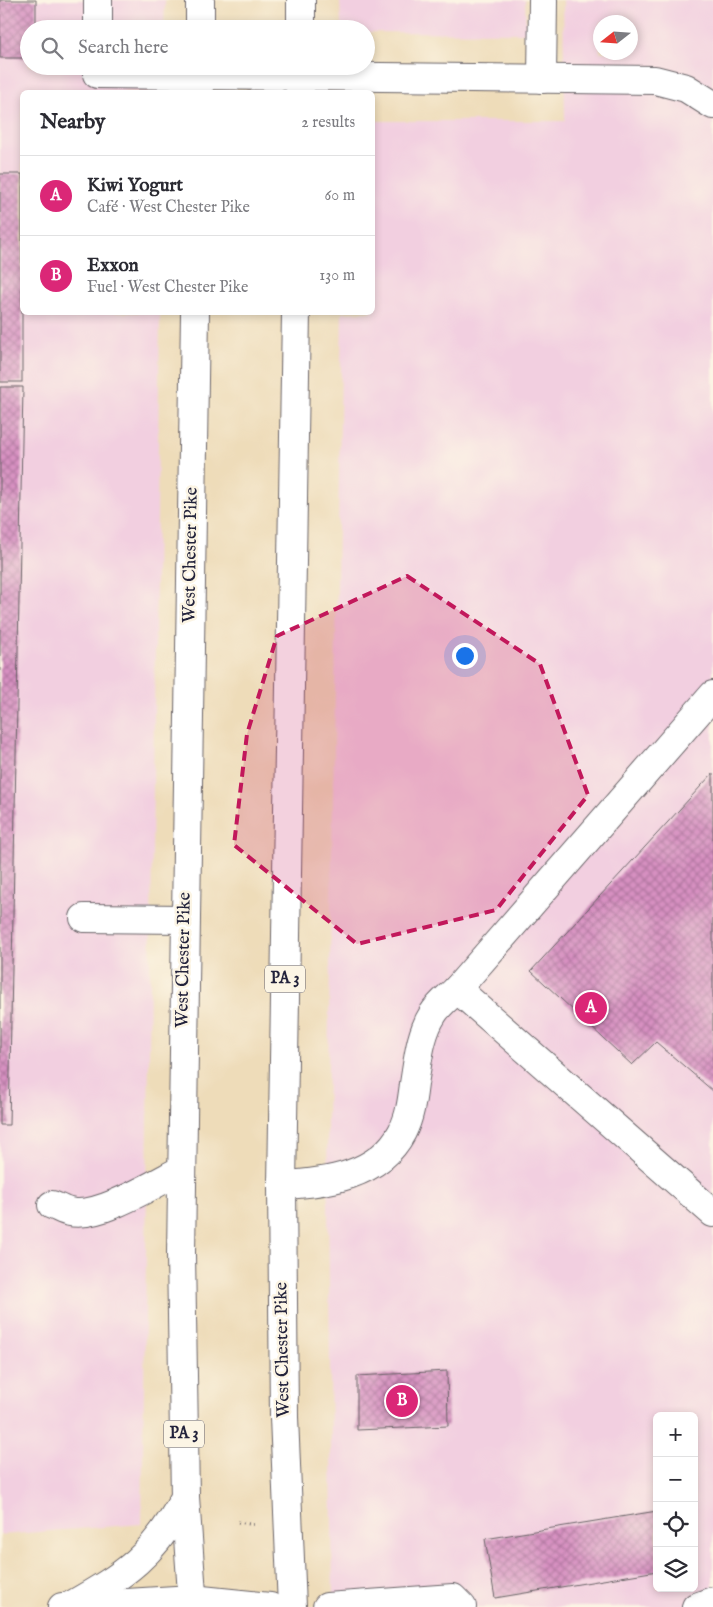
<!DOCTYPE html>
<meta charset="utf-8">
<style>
:root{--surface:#fff;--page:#f2f2f3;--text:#2b2b33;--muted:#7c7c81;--line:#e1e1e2;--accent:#db2777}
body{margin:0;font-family:"IM FELL English",serif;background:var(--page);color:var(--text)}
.controls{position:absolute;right:15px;bottom:15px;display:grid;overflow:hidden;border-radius:8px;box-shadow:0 2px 8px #0003}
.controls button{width:45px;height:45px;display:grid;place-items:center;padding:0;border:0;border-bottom:1px solid var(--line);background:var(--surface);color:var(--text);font:25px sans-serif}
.compass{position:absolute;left:593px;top:15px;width:45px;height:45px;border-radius:50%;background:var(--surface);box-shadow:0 2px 8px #0003;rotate:253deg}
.you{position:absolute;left:464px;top:655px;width:18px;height:18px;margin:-12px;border:4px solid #fff;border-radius:50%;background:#1a73e8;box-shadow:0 0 0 8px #1a73e833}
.badge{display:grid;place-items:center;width:32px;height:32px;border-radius:50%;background:var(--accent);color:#fff;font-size:16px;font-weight:700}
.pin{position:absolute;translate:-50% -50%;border:2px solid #fff;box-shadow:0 1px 5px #0006}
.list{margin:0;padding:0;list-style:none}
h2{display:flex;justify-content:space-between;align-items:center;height:65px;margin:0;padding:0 20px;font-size:21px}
h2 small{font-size:16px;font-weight:400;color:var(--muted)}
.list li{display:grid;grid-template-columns:32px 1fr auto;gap:15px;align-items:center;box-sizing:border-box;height:80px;padding:0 20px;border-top:1px solid var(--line)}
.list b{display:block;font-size:19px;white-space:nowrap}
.list p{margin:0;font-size:16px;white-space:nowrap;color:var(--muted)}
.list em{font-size:16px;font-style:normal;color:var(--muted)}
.icon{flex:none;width:28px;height:28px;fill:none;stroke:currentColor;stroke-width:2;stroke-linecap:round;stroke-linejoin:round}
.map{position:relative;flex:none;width:713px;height:1607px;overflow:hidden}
.search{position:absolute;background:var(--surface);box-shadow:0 2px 8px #0003;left:20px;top:20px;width:355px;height:55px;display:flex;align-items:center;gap:12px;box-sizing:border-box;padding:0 18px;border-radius:28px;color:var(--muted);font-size:19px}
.panel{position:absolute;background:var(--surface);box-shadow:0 2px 8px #0003;left:20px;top:90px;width:355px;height:225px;border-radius:8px}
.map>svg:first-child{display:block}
.built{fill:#f2cfe0;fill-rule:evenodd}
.building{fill:url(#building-cross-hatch)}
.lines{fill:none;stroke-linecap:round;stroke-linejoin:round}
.minor-casing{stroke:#696367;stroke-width:30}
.highway-casing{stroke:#696367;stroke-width:30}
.path{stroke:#696367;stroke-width:3;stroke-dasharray:1 4;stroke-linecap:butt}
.minor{stroke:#fff;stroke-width:28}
.highway{stroke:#fff;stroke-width:28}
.marked{fill:#c2185b;fill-opacity:0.2;stroke:#c2185b;stroke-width:4;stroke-dasharray:10 6;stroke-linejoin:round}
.labels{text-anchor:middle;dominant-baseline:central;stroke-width:5;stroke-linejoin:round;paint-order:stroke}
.shield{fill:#fcf5e5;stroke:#63616e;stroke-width:1}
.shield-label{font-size:16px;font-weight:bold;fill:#22223b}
.street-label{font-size:18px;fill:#22223b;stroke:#fcf5e5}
</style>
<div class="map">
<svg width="713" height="1607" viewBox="0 0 713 1607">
<defs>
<pattern id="building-cross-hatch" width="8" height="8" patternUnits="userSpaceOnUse" patternTransform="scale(1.25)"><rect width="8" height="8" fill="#d790c1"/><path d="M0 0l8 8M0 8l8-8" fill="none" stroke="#ae759e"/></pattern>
</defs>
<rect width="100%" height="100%" fill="#fcf5e5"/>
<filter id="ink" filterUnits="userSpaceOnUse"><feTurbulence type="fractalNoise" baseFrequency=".02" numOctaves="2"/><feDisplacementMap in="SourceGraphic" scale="10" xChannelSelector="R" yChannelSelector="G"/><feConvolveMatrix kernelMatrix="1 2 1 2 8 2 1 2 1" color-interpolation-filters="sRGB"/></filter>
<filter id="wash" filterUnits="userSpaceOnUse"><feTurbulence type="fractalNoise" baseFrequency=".0096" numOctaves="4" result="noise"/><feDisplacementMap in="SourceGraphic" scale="20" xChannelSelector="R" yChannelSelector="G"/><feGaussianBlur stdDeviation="1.12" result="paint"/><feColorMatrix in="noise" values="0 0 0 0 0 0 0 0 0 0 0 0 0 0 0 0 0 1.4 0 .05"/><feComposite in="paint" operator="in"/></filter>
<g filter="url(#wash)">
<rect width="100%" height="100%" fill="#eedcb9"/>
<g class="built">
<polygon points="0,0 165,0 164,29 29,29 29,66 164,66 163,92 22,92 22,312 160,313 142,1524 0,1535"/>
<polygon points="340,0 525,0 526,33 366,32 366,29 347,29 341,25"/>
<path d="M563 0H713V1607H333L327 1125 342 313 372 312 373 121H565ZM600 22H630V52H600ZM657 1416H694V1588H657Z"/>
</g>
<g id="blocks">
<g class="building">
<polygon points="0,0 36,0 36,29 29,29 29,58 0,58"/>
<rect x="0" y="174" width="22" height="208"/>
<polygon points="0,387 23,387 9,1125 0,1125"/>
<polygon points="713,773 713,1091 656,1042 632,1065 531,971"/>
<polygon points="447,1371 448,1426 357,1430 357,1376"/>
<polygon points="657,1511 657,1571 495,1598 485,1539"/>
</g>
</g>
</g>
<g filter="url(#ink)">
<use href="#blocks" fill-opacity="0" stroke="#696367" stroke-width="1"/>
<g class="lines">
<g class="minor-casing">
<g id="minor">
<polyline points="98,29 98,0"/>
<polyline points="97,66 97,74 655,80 686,88 713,105"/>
<polyline points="542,79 543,0"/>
<polyline points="84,918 185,919"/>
<polyline points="457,989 713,1213"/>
<path d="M282 1185C326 1183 379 1176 402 1132 410 1117 412 1100 414 1084 418 1060 420 1034 433 1014 439 1004 449 997 457 989L713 695"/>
<path d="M52 1205C58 1207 64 1211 70 1212 98 1219 156 1183 181 1170"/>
<polyline points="62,1607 192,1599 270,1607"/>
<polyline points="327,1607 453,1598 462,1607"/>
<polyline points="696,1607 713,1601"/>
</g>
</g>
<g class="highway-casing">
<g id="highway">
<polyline points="200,29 200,0"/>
<polyline points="301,29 301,0"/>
<polyline points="199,92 199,66"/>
<polyline points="300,92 300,66"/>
<path d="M70 1606C126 1574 154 1556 185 1497"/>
<polyline points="193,1607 185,1497 181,1254 195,312"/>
<polyline points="292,1607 284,1417 282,1185 296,312"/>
</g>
</g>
<polyline class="path" points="238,1522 255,1525"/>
<use href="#minor" class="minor"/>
<use href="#highway" class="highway"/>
</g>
</g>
<path class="marked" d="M407 576 540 664 588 795 496 910 357 944 234 845 247 734 277 636Z"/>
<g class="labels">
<g class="shield">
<rect x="265" y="965.5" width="40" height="27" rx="4"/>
<rect x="164" y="1420.5" width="40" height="27" rx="4"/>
</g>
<g class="shield-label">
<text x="285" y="979">PA 3</text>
<text x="184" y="1434">PA 3</text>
</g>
<g class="street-label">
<text transform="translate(191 555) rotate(-89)">West Chester Pike</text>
<text transform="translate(184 960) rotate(-89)">West Chester Pike</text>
<text transform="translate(283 1350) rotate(-91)">West Chester Pike</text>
</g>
</g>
</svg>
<div class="controls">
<button>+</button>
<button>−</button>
<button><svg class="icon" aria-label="locate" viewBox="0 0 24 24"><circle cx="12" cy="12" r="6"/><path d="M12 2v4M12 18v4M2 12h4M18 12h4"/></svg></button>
<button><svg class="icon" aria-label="layers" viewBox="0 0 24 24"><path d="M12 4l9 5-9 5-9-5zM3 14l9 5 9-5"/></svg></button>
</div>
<svg class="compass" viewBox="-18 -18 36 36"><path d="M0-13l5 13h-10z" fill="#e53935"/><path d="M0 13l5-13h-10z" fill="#7c7c81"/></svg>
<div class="you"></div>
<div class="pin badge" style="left:591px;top:1008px">A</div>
<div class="pin badge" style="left:402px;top:1401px">B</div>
<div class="search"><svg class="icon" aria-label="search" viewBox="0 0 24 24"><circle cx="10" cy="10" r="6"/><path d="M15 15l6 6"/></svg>Search here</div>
<section class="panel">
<h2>Nearby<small>2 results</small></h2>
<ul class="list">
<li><span class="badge">A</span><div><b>Kiwi Yogurt</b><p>Café · West Chester Pike</p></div><em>60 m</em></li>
<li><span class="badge">B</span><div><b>Exxon</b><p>Fuel · West Chester Pike</p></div><em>130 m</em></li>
</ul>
</section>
</div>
